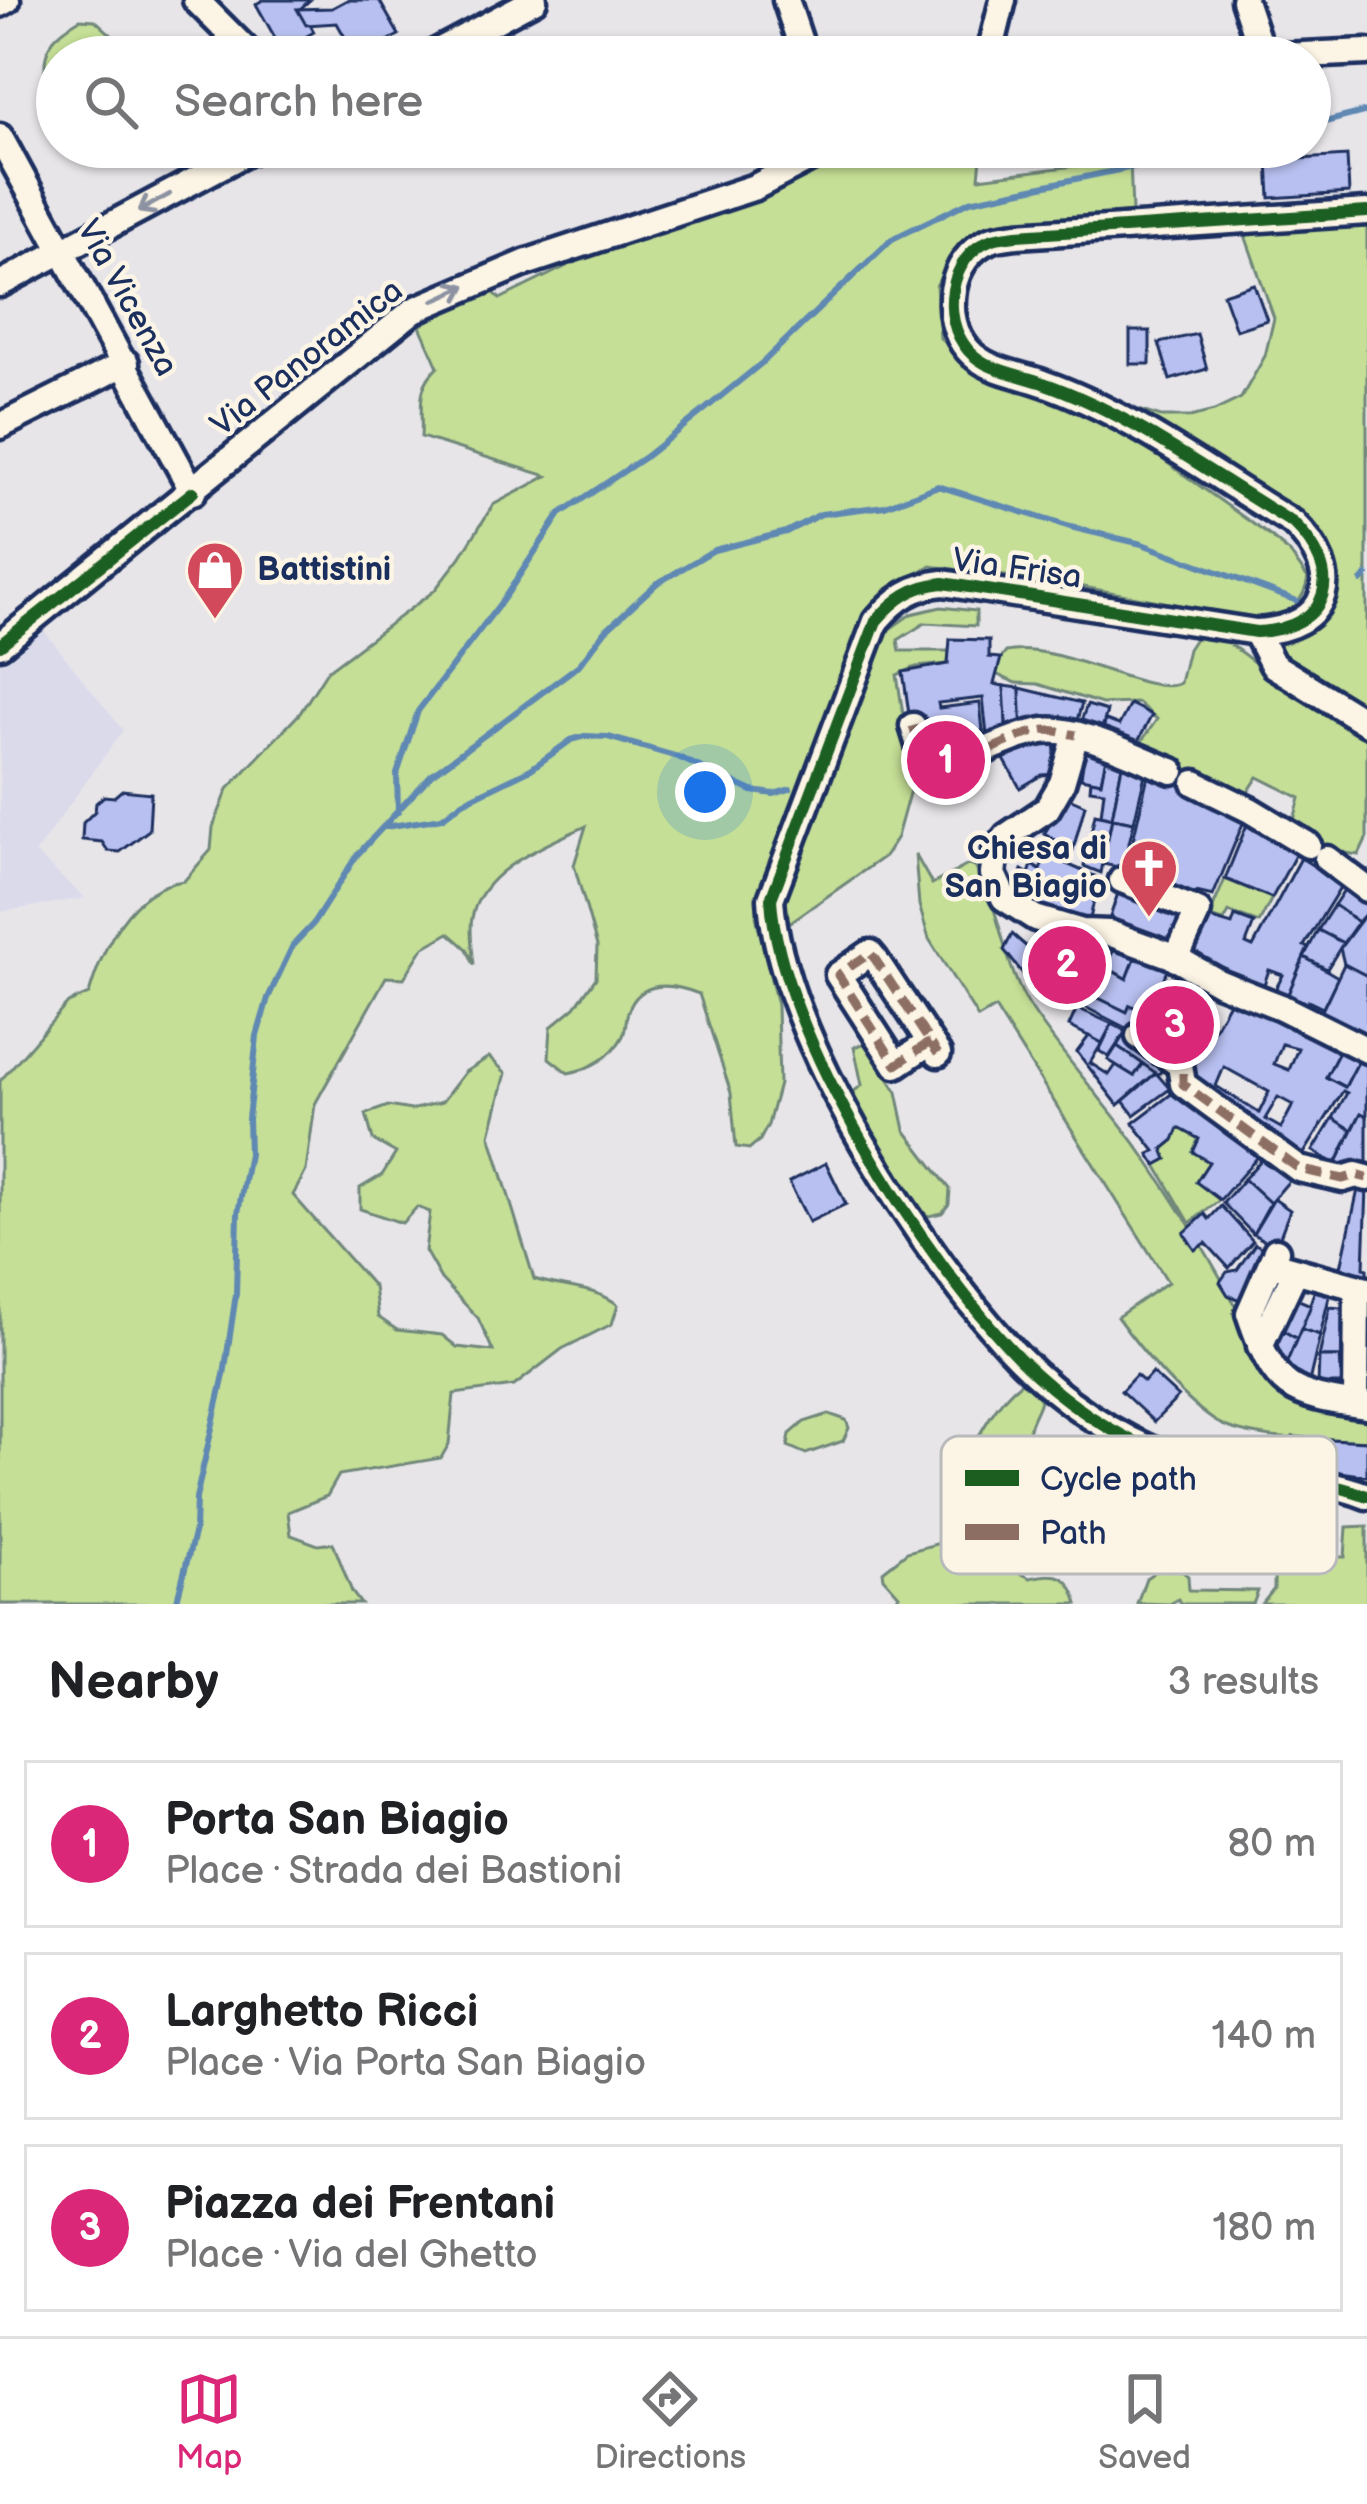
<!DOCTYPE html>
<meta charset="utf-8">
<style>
:root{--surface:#fff;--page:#f2f2f2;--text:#202124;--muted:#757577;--line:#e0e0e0;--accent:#db2777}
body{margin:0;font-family:"Balsamiq Sans",sans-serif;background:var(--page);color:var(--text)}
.you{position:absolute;left:705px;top:792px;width:42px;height:42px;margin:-30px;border:9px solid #fff;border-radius:50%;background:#1a73e8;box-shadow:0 0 0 18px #1a73e833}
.badge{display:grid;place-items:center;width:78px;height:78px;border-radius:50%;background:var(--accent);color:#fff;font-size:39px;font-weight:700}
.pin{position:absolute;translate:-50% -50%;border:6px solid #fff;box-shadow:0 3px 12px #0006}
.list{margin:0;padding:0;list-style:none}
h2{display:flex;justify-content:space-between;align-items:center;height:156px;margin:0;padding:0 48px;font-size:51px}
h2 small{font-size:39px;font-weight:400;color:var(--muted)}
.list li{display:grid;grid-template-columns:78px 1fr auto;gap:36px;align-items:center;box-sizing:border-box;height:168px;margin:0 24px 24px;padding:0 24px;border:3px solid var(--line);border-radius:0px}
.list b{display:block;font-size:45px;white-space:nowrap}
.list p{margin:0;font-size:39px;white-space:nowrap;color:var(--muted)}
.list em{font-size:39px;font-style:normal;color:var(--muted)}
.icon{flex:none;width:66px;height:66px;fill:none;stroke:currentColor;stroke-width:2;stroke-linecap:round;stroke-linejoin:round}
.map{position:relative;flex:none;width:1367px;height:1604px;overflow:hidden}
.search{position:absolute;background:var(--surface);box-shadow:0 3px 9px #0004;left:36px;right:36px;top:36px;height:132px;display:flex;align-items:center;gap:30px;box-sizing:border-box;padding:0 42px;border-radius:66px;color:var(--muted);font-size:45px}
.sheet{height:732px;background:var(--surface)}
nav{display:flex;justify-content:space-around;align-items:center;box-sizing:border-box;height:168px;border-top:3px solid var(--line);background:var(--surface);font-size:33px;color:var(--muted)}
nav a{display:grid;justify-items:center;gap:6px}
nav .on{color:var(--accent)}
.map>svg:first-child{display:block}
.built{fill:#dadaeb}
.green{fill:#c5df96;stroke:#70877a;stroke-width:3}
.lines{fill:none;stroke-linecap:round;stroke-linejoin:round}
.stream{stroke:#5f88b3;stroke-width:6}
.building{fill:#b8c0f1;stroke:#1b2f5e;stroke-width:3;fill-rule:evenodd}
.minor-casing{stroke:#1b2f5e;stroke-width:33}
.minor{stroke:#fcf5e5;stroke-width:24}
.quiet{stroke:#8d6e63;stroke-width:9;stroke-dasharray:18 9;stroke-linecap:butt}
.cycleway-casing{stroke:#fcf5e5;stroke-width:20}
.cycleway{stroke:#1b5e20;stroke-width:12}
.oneway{stroke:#8c92a2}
.labels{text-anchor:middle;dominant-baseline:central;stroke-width:9;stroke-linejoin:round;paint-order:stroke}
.street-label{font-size:33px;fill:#1b2f5e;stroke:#fcf5e5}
.poi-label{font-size:33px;font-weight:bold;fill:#1b2f5e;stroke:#fcf5e5;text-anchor:start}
.key{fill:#fcf5e5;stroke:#b8babc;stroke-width:3}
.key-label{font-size:33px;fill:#1b2f5e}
</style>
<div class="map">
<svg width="1367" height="1604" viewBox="0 0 1367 1604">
<rect width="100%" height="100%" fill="#e8e5e9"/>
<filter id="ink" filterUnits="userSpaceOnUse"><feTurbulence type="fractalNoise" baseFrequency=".00833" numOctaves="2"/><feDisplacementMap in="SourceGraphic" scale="24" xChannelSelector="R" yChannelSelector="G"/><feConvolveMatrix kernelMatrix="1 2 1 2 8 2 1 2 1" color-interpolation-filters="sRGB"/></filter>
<g filter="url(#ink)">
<polygon class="built" points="42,628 123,730 35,853 85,898 0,912 0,661"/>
<g class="green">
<path d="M80 19 95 20 117 40 118 57H57V79L45 71C43 44 58 32 80 19Z"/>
<path d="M849 147H982L979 178 1130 159 1132 212 981 229 955 249 936 286 940 338 992 380 1079 409 1134 439 1270 536 1289 552 1308 578C1304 602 1290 615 1266 621L1078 586 931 566 887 589 867 614 756 916 777 1005 779 1084 768 1125 760 1140 749 1149 736 1147 731 1093 699 994C676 985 644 978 630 1007 625 1015 627 1027 623 1036 612 1057 590 1069 568 1073L549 1058 551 1027 575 1007 596 978 597 946 574 865 586 826C546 845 481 869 472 918 469 932 473 951 474 965L467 949 449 933 423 948 404 978 386 977 315 1104 306 1171 293 1195 374 1287 378 1317 397 1330 442 1335 457 1347 493 1351 478 1318 441 1279 425 1251 430 1212 417 1207 402 1223 360 1209V1188L382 1175 396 1153 373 1140 366 1114 388 1106 411 1110 442 1102 465 1072 489 1057 506 1073 490 1135 534 1279C561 1288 597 1287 618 1305L612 1324 562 1349 514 1386 454 1394 449 1444 441 1458 339 1475 327 1496 288 1512 291 1535 318 1545 333 1543 352 1592 361 1604H0V1081L68 1003 89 994C102 949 130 887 184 881L211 850 213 827 228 789 300 713 327 671 434 591 460 558 493 505 547 476 421 437C423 408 415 387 438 367L420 326 442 310 489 287 500 299 579 260 769 194Z"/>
<polygon points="1367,223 1367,708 1288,661 1277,642 1307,628 1330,554 1322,537 1122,416 1122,405 1161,417 1190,417 1214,411 1241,398 1265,356 1274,318 1246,238 1249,229"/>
<polygon points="941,607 976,611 976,626 925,623 898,640 900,651 949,651 948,664 916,667 897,675 913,779 897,837 885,856 779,930 779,911 881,635 911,614"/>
<path d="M1196 637 1222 638 1275 678 1367 735V838L1359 855 1332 851 1292 827 1300 798 1258 777 1244 798 1137 748 1157 719 1138 703 1102 704 1038 684 1016 683 996 674 997 663 1006 652C1058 640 1152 699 1180 683L1188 649Z"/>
<path d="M915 854 932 884 968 865 975 867C1003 912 1002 966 1032 1010 1066 1061 1109 1106 1144 1156 1191 1224 1235 1297 1268 1372L1367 1411V1441C1325 1439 1246 1443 1212 1419 1178 1395 1141 1350 1117 1317L1168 1282 995 1008 978 1018 929 939 919 905Z"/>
<polygon points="1225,879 1272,898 1259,923 1229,912 1224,921 1209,917"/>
<polygon points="866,1043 897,1092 905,1130 950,1189 949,1204 942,1213 929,1216 918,1212 847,1097 862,1085 854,1047"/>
<polygon points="1179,1128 1199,1139 1193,1152 1209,1162 1196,1182 1220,1200 1190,1223 1156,1165 1167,1159 1163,1149 1174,1140"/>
<path d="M1028 1379 1042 1387C1041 1419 1016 1424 1035 1459 1064 1461 1075 1446 1099 1442 1115 1440 1141 1458 1144 1473 1146 1482 1145 1492 1147 1502L1190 1516 1193 1522 1180 1533C1150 1533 1129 1511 1099 1505 1052 1494 1002 1519 960 1486 962 1458 1002 1388 1028 1379Z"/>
<polygon points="829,1414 846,1420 849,1428 843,1441 806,1454 788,1446 790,1434 804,1422"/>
<polygon points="1367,1526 1367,1604 1262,1604 1274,1589 1275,1528 1298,1527 1298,1556 1345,1557 1347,1527"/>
<path d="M943 1542 968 1547 1030 1578C1058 1571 1070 1575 1078 1604H894L899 1595 884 1578 883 1571 907 1552Z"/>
<polygon points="1159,1569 1181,1570 1188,1576 1189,1590 1258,1591 1253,1604 1181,1604 1178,1599 1170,1604 1137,1603 1146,1578"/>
</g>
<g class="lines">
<g class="stream">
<polyline points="1310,126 1367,111"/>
<polyline points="1362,581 1367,575"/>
<polyline points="398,812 397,774 418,711 505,597 560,514 645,457 698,415 763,362 892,239 970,201 1229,147"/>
<polyline points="385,827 442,818 463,802 531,769 571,740 585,736 608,737 678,757 752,791 774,794 790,789"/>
<polyline points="176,1604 195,1530 196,1498 224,1375 236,1294 238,1213 249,1154 248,1119 257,1036 268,998 293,945 313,924 357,855 431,775 579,665 606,630 656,584 714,550 786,532 821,514 885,506 938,486 1070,527 1142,544 1300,602"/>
</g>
</g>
<g class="building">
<polygon points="263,0 310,0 301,8 314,32 282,50 256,4"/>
<polygon points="347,0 379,0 399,35 356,57 337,23 306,25 297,9 332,8"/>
<polygon points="1347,156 1349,193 1270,198 1268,161"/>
<polygon points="1254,284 1267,320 1236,330 1223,294"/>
<rect x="1130" y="331" width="20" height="33"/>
<polygon points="1197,334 1207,369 1170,380 1159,343"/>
<polygon points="950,639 989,640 989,657 1001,658 994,684 1004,686 1007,738 988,745 983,698 938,703 939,708 980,703 983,731 945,740 949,754 929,758 923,719 910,721 903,672 948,664"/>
<polygon points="1004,686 1020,688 1022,734 1007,738"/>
<polygon points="1020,688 1082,703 1074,731 1022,734"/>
<polygon points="1130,704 1152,715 1132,753 1099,739 1106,720 1119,725"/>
<polygon points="1087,705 1107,711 1099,739 1078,729"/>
<polygon points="983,731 985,746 949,756 945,740"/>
<polygon points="1054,736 1056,774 1042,775 1020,788 999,750"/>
<polygon points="1085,745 1107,753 1101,782 1081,778"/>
<polygon points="1107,753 1123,760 1112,818 1101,815 1104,791 1090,789 1091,780 1101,782"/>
<polygon points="1123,760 1146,770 1134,822 1112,818"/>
<polygon points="1149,771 1246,816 1213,896 1196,892 1192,902 1124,879"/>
<polygon points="122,790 151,793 149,830 120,852 108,851 102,842 82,840 83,823 95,811 96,803 104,796 114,797"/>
<polygon points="1067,797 1085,805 1073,850 1044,834"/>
<polygon points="1095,814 1112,818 1101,873 1084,866"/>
<polygon points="1250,817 1299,848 1272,898 1225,879"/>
<polygon points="1112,818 1134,822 1123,868 1103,864"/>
<polygon points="1046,855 1099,878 1088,928 1011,897 1022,870 1029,874 1032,865 1040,870"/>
<polygon points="1301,858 1342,884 1304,946 1308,948 1283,1006 1270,1000 1283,975 1269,970 1261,993 1186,963 1206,917 1232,925 1235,916 1254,923 1246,944 1253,947"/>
<polygon points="1346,887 1367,903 1367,912 1358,922 1334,905"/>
<polygon points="1118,893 1189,919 1180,946 1109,920"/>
<polygon points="1334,905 1358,922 1343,943 1318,930"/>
<polygon points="1367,912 1367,976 1344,964 1340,948"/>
<polygon points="1318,930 1343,943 1327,969 1304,957"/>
<polygon points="1012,934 1028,948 1033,942 1054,968 1035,989 1004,950"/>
<polygon points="1120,941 1139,948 1127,979 1104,966"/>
<polygon points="1081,944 1104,950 1080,997 1064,987 1079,962 1075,960"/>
<polygon points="1139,948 1171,960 1149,1015 1130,1005 1127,1012 1088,993 1104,966 1127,979"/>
<polygon points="1304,957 1338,977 1323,1008 1308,1001 1302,1015 1283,1006"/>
<polygon points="1344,964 1367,976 1367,1049 1316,1023"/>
<polygon points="1088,993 1127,1012 1130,1005 1144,1013 1134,1032 1081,1005"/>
<path d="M1233 995 1341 1048 1326 1077 1345 1087 1360 1058 1367 1061V1116L1361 1113 1352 1130 1333 1118 1347 1093 1343 1091 1298 1163 1185 1081ZM1282 1044 1298 1048 1289 1070 1274 1064ZM1224 1067 1269 1092 1259 1113 1216 1086ZM1278 1097 1293 1105 1281 1128 1265 1119Z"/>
<polygon points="1077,1008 1112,1024 1102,1043 1069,1026"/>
<polygon points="1112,1024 1126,1031 1109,1057 1099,1051"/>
<polygon points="1126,1031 1170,1061 1158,1075 1117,1046"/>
<polygon points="1089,1036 1102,1043 1090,1063 1109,1075 1116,1065 1134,1076 1143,1064 1156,1073 1118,1105 1077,1052"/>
<polygon points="1117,1046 1143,1064 1134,1076 1108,1060"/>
<polygon points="1341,1048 1360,1058 1345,1087 1326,1077"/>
<polygon points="1156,1073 1170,1089 1134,1115 1123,1101"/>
<polygon points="1182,1086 1264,1150 1220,1200 1196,1182 1209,1162 1193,1152 1199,1139 1179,1128 1174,1140 1163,1149 1167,1159 1156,1165 1149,1154 1155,1151 1133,1123"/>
<polygon points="1361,1113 1367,1116 1367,1177 1336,1164"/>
<polygon points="1333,1118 1352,1130 1336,1164 1313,1151"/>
<polygon points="1270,1150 1295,1174 1270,1203 1244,1179"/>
<polygon points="826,1163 846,1204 809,1222 789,1182"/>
<polygon points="1244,1179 1270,1203 1253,1234 1223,1203"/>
<polygon points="1359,1185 1367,1187 1364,1268 1367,1269 1367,1288 1338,1281"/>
<polygon points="1274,1199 1290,1210 1276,1247 1253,1234"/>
<polygon points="1221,1206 1253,1241 1229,1268 1206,1243 1195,1250 1184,1233 1205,1214 1209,1219"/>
<polygon points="1255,1244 1273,1253 1249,1304 1228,1295 1220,1282 1227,1272 1237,1270"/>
<polygon points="1318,1281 1332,1285 1320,1335 1301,1329"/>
<polygon points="1287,1295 1311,1305 1297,1339 1272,1324"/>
<polygon points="1330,1307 1352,1309 1355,1391 1343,1390 1340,1357 1319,1357"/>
<polygon points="1272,1324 1297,1339 1284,1369 1261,1344"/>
<polygon points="1301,1329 1320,1335 1308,1386 1284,1369"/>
<polygon points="1319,1357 1340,1357 1342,1384 1318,1384"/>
<polygon points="1152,1373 1178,1397 1154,1422 1121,1391 1136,1375 1144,1382"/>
<polygon points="1293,1437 1367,1441 1367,1476 1290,1465"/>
</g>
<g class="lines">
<g class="minor-casing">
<g id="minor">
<polyline points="196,0 253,57"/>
<polyline points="786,0 805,57"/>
<polyline points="1244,0 1263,57"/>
<polyline points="0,4 7,0"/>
<polyline points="427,57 534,0"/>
<polyline points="989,57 1003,0"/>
<polyline points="1261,57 1367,52"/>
<polyline points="0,137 193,492"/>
<path d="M1367 212 1017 235C1009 236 998 237 990 240 949 257 940 318 968 350 986 371 1019 374 1043 383 1132 414 1212 475 1293 523 1345 573 1332 628 1256 632L943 583C913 586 896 598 876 621L771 899C779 1034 925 1261 1019 1358 1059 1399 1116 1438 1170 1457 1233 1479 1305 1472 1367 1496"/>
<polyline points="0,284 257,147"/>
<polyline points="0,426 126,363"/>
<polyline points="1256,632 1273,665 1367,723"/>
<polyline points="0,645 414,310 525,263 755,187 832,147"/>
<polyline points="913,726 924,761 943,767"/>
<polyline points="1076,735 1062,783 1047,809 1007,836 996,850 993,874 1004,898 1035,918 1082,932 1109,933 1172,956 1220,983 1281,1007 1367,1050"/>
<path d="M951 764C982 754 1010 736 1043 731 1077 726 1138 758 1172 771"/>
<polyline points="1195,783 1250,810 1308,845"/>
<polyline points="1327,859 1367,889"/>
<polyline points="1122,880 1198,911 1176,959"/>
<polyline points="1139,1036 1180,1065 1183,1084 1299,1169 1343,1179 1356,1175 1367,1178"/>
<polyline points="930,1042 896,1065 838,975 870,953 875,959 930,1042 938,1054"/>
<path d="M1276 1251 1249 1313C1275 1391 1288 1395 1367 1406"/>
<polyline points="1272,1264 1367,1290"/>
<polyline points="1260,1346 1295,1272"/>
<polyline points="1356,1404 1357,1288"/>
</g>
</g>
<use href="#minor" class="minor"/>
<g class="quiet">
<path d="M913 726 924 761C957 777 1008 733 1046 730 1055 730 1066 733 1076 735"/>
<polyline points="930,1042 896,1065 838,975 870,953 875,959 930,1042 938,1054"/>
<polyline points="1183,1073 1183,1084 1299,1169 1343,1179 1356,1175 1367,1178"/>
</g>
<g class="cycleway-casing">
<g id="cycleway">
<path d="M1367 212 1017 235C1009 236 998 237 990 240 949 257 940 318 968 350 986 371 1019 374 1043 383 1132 414 1212 475 1293 523 1345 573 1332 628 1256 632L943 583C913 586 896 598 876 621L771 899C779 1034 925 1261 1019 1358 1059 1399 1116 1438 1170 1457 1233 1479 1305 1472 1367 1496"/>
<polyline points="0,645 193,492"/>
</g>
</g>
<use href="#cycleway" class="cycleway"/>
</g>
<defs><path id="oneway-shaft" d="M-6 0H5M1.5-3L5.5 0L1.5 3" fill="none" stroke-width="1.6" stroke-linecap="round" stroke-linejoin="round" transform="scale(3)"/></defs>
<g class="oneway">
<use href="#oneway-shaft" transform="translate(154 203) rotate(151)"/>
<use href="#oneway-shaft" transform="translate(450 293) rotate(-25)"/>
</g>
</g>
<defs>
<g id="shop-pin" transform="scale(3)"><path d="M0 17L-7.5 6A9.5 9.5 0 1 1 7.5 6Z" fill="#d1495b" stroke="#fcf5e5"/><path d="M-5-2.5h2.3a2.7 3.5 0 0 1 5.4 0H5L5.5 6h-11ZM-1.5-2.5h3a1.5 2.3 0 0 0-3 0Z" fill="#fff"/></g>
<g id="church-pin" transform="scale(3)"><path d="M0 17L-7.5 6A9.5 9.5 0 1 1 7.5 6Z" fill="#d1495b" stroke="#fcf5e5"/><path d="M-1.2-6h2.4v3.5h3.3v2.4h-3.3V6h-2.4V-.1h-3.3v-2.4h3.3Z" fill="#fff"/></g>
</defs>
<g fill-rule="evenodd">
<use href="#shop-pin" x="215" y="570"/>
<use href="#church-pin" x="1149" y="868"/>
</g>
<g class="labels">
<g class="street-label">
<text transform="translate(127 298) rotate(61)">Via Vicenza</text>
<text transform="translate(307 358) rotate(-38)">Via Panoramica</text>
<text transform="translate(1017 569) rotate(8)">Via Frisa</text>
</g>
<g class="poi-label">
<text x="257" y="570">Battistini</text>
<text x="1107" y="849" text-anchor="end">Chiesa di<tspan x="1107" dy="38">San Biagio</tspan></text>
</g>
</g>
<rect x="941" y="1436" width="396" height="138" rx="18" class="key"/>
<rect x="965" y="1470" width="54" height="16" fill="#1b5e20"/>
<rect x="965" y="1524" width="54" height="16" fill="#8d6e63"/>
<g class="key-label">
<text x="1040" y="1490">Cycle path</text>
<text x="1040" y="1544">Path</text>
</g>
</svg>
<div class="you"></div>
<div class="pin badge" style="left:946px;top:760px">1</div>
<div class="pin badge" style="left:1067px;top:965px">2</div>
<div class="pin badge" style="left:1175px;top:1025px">3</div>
<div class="search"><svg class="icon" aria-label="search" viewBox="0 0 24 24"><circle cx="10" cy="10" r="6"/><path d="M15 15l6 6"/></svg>Search here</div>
</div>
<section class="sheet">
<h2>Nearby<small>3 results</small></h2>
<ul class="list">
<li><span class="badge">1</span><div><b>Porta San Biagio</b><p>Place · Strada dei Bastioni</p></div><em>80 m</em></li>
<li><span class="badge">2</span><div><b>Larghetto Ricci</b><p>Place · Via Porta San Biagio</p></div><em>140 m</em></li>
<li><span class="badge">3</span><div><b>Piazza dei Frentani</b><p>Place · Via del Ghetto</p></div><em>180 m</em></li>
</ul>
</section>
<nav>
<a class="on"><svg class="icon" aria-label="map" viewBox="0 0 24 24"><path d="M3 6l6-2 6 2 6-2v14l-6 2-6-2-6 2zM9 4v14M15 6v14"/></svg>Map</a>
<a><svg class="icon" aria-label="directions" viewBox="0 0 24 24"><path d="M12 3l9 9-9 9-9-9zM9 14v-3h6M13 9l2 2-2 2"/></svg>Directions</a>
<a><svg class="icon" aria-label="saved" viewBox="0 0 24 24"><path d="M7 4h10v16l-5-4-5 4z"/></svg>Saved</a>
</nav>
